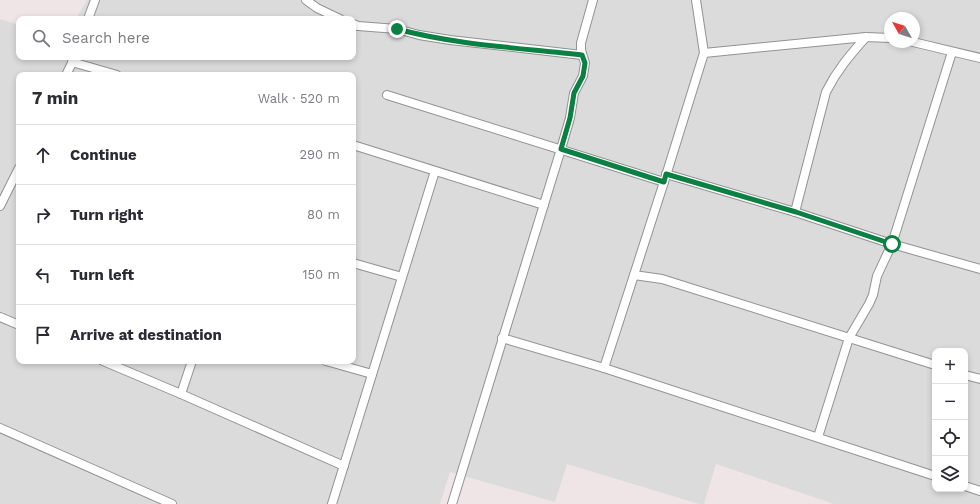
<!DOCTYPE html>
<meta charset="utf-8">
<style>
:root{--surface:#fff;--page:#f7f7f7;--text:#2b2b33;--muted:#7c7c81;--line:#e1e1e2}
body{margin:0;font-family:"Work Sans",sans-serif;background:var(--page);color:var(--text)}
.controls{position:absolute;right:12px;bottom:12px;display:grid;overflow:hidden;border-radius:8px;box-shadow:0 2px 6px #0003}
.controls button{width:36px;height:36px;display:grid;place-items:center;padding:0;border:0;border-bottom:1px solid var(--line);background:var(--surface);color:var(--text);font:20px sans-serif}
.compass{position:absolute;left:884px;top:12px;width:36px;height:36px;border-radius:50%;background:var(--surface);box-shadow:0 2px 6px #0003;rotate:309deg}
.stop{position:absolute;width:12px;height:12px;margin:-9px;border:3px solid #0b8043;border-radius:50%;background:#fff}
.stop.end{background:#0b8043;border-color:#fff;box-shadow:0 1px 4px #0008}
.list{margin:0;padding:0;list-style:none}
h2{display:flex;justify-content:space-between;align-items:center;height:52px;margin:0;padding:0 16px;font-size:17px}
h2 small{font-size:13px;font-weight:400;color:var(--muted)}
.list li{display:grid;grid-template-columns:26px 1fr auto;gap:12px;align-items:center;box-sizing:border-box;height:60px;padding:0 16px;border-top:1px solid var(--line)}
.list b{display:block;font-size:15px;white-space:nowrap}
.list em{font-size:13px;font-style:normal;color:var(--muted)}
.icon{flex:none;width:22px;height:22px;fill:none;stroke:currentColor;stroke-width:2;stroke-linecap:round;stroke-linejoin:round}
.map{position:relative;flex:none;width:980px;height:504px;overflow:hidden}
.search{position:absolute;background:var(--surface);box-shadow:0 2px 6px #0003;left:16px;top:16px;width:340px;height:44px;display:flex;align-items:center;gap:10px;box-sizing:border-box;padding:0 14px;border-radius:8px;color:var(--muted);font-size:15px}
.panel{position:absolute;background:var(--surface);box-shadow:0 2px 6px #0003;left:16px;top:72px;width:340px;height:292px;border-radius:8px}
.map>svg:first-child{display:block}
.residential{fill:#dcdbdc;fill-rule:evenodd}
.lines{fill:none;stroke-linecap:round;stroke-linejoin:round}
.minor-casing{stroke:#929292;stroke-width:10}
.minor{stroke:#fff;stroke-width:8}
.route{stroke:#0b8043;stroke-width:5}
</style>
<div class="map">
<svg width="980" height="504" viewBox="0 0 980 504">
<rect width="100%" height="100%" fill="#efe5e7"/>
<path class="residential" d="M87 0H980V504H834L716 464 704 504H699L567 464 555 502 450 472 440 504H0V19L19 25V57H353V19H76ZM890 18H914V42H890ZM19 75H353V361H19ZM935 351H965V489H935Z"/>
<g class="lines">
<g class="minor-casing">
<g id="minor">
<polyline points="306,0 317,8 340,19"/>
<polyline points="88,19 95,0"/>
<polyline points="353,24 358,26 397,29 419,35 450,40 582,55"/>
<polyline points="913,42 980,58"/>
<polyline points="704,53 866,37 890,38"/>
<polyline points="72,62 117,75"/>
<polyline points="66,75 75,57"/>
<polyline points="387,95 664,182"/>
<polyline points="353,145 544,205"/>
<polyline points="666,174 795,212 892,244 980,269"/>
<polyline points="0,206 19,168"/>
<path d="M795 212 826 92C837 70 850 55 866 37"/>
<polyline points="353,263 402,277"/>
<polyline points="634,275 662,279 935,365"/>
<polyline points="0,317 19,325"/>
<polyline points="502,338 604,368 935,476"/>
<polyline points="103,361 181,394 344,466"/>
<polyline points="326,361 372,374"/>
<polyline points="604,368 664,182 704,53 696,0"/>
<polyline points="965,375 980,379"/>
<polyline points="181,394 192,361"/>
<polyline points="0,428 172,504"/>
<polyline points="818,437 849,338 869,304 873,295 877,276 892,244 952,52"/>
<polyline points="965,486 980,491"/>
<polyline points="332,504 435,171"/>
<polyline points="452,504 561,149 570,118 574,93 583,76 585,63 581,50 581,43 593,0"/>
</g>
</g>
<use href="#minor" class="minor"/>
</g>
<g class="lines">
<path class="route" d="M397 29C456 45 522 48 582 55L585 63 583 76 574 93 570 118 561 149 664 182 666 174 796 212 892 244"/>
</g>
</svg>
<div class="controls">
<button>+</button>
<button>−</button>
<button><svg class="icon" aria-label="locate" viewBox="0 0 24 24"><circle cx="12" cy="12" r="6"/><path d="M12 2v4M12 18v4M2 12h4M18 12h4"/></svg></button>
<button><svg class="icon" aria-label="layers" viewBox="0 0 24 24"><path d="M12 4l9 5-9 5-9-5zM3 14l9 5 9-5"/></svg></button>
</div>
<svg class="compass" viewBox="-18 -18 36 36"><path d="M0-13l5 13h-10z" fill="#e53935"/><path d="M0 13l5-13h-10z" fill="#7c7c81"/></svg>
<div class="stop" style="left:892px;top:244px"></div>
<div class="stop end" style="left:397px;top:29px"></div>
<div class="search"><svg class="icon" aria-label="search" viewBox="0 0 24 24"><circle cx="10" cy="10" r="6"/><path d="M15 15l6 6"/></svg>Search here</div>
<section class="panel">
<h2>7 min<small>Walk · 520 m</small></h2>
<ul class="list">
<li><svg class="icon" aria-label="ahead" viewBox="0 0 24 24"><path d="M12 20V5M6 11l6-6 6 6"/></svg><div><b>Continue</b></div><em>290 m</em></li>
<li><svg class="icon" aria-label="right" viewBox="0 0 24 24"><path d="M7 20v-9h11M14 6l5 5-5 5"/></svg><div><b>Turn right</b></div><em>80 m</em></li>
<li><svg class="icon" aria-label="left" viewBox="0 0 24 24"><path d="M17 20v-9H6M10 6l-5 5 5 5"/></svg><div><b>Turn left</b></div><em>150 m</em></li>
<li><svg class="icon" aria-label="arrive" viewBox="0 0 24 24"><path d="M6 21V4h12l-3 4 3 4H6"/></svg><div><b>Arrive at destination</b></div></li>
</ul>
</section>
</div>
